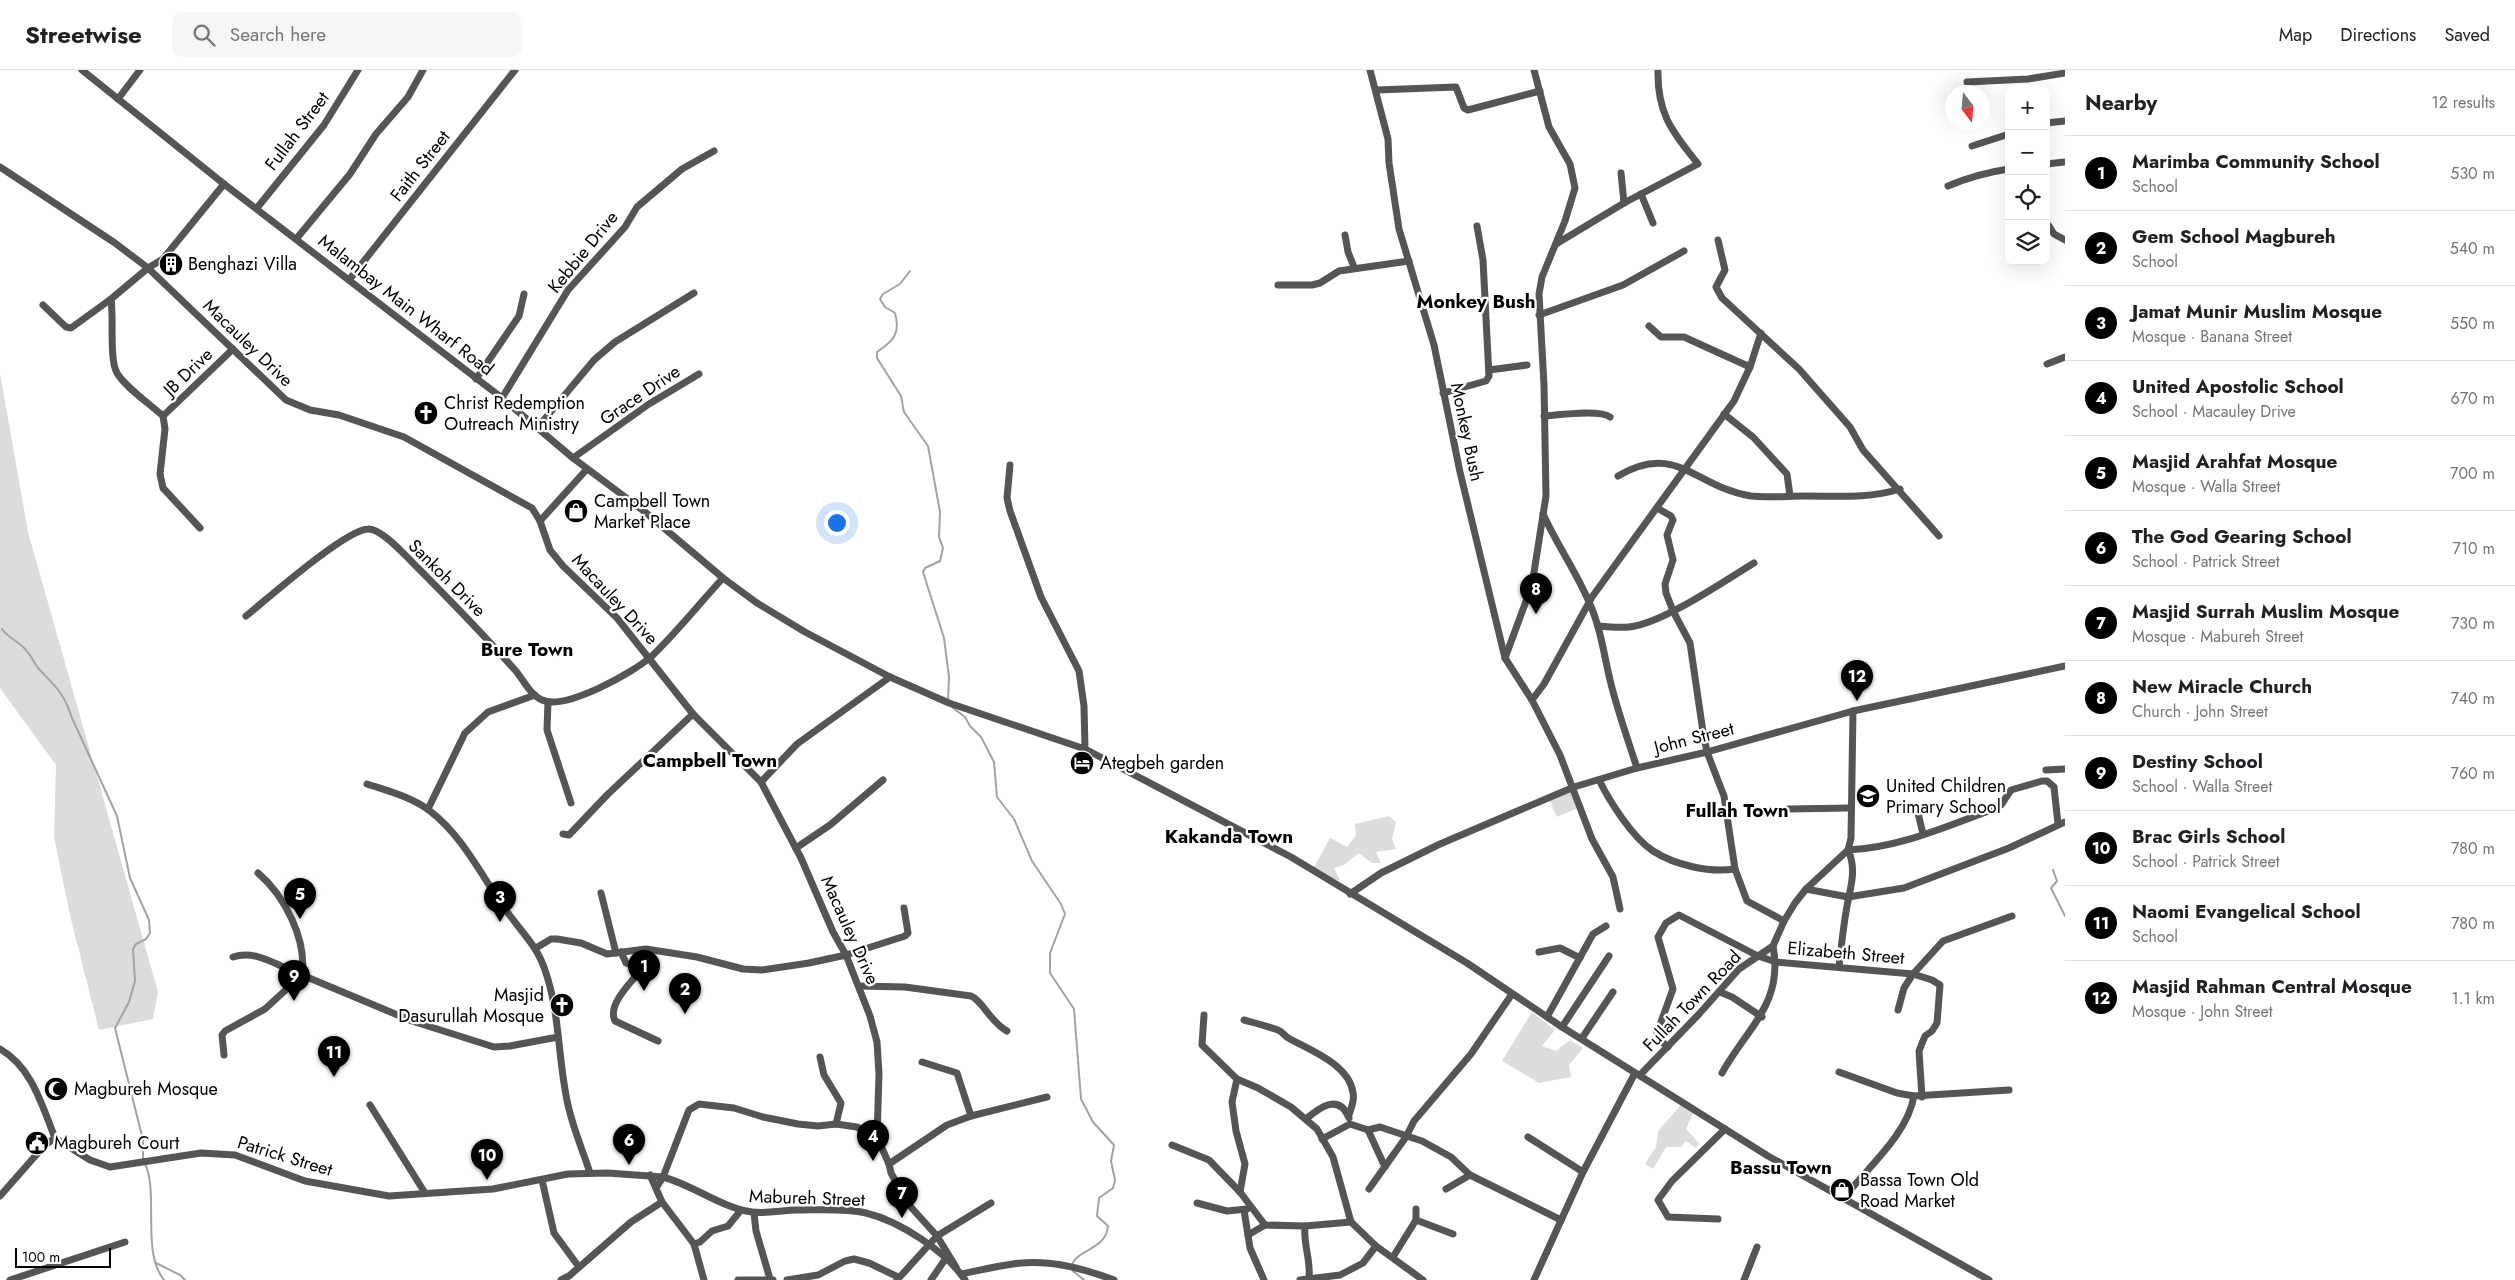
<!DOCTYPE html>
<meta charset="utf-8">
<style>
:root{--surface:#fff;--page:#f6f6f6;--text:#202124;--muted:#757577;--line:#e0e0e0;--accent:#000}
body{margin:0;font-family:Jost,sans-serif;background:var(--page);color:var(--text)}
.controls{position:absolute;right:15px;top:15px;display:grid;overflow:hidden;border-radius:10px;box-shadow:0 5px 20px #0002}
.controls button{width:45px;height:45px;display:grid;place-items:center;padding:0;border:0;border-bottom:1px solid var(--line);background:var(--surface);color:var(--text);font:25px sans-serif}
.compass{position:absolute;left:1945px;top:15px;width:45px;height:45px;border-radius:50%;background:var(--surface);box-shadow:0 5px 20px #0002;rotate:164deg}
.scale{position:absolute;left:15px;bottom:12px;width:96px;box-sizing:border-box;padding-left:5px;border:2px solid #000;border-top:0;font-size:14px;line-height:18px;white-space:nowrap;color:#000;-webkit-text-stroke:4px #fff;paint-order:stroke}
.you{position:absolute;left:836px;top:452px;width:18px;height:18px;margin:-12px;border:4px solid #fff;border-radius:50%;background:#1a73e8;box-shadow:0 0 0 8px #1a73e833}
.badge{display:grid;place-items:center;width:32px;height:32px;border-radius:50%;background:var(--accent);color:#fff;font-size:16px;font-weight:700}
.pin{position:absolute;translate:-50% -41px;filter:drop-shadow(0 1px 2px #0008)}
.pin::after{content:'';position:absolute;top:26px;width:18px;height:15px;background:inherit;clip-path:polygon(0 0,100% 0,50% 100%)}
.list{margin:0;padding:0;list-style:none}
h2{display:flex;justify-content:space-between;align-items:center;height:65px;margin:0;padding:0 20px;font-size:21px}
h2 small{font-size:16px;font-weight:400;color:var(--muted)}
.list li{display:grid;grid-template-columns:32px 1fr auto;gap:15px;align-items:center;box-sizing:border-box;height:75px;padding:0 20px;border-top:1px solid var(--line)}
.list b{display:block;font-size:19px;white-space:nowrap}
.list p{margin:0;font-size:16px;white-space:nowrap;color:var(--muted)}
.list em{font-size:16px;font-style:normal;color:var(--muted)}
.icon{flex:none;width:28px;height:28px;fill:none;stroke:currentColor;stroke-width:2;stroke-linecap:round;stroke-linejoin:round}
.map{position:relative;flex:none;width:2065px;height:1210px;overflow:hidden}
header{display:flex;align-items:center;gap:30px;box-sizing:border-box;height:70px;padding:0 25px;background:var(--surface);border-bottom:1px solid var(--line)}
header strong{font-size:24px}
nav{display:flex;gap:28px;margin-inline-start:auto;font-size:18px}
.search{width:350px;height:45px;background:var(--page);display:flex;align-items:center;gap:12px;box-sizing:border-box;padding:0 18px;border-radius:10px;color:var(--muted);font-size:19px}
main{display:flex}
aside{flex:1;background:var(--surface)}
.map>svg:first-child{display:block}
.green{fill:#dcdcdc}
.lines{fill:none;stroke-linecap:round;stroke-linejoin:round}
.stream{stroke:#a3a3a3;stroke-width:2}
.minor{stroke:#555;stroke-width:7}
.labels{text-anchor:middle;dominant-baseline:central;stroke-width:4.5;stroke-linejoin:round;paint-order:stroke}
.street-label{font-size:18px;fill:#000;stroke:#fff}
.poi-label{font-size:18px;fill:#000;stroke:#fff;text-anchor:start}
.neighbourhood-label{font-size:19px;font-weight:bold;fill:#000;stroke:#fff}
</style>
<header>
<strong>Streetwise</strong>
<div class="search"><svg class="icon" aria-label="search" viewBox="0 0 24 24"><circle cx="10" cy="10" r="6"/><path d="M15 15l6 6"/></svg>Search here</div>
<nav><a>Map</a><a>Directions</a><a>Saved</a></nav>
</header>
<main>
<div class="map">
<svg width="2065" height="1210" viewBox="0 0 2065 1210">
<rect width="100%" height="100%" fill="#fff"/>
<g class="green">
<polygon points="0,303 28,462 158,922 153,949 99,960 70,845 54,767 56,695 0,618"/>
<polygon points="1571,722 1578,738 1557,747 1549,729"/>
<polygon points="1389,746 1396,752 1392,769 1396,779 1376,782 1381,793 1372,793 1359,783 1344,795 1334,798 1340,810 1336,810 1314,797 1330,768 1347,777 1356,765 1355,754"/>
<polygon points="1532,942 1555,960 1542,976 1556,981 1570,970 1583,978 1569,995 1571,1007 1539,1013 1502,991"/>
<polygon points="1681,1035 1693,1043 1686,1059 1699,1073 1696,1078 1686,1071 1681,1077 1666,1077 1653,1099 1645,1094 1656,1077 1658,1061"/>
</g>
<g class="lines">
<g class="stream">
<path d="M910 201 900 214 883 224 880 229 885 237 895 243C901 264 893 271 877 282V288L901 326 904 342 928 376 940 442 939 467 943 478 940 491 925 498 923 502 944 568 949 607 948 630"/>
<path d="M2 559C8 568 18 571 25 579 31 585 34 593 39 599 56 617 64 623 72 648L117 746 130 808 149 850 150 863 146 869 136 874 133 879 135 911 129 932 115 958 143 1070V1090"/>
<path d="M949 635 965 647 970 656 981 667 994 692 997 727 1014 749 1032 791 1061 834 1065 844 1050 883V903L1074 939 1081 1029 1093 1052 1114 1075 1111 1091 1115 1110 1113 1118 1099 1128 1097 1146 1108 1156C1106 1181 1075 1179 1072 1196"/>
<polyline points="2053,800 2057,811 2051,818 2065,846"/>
<path d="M145 1094C159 1122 141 1182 164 1210"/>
<polyline points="156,1193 180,1205 185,1210"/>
<polyline points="1073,1201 1084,1210"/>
</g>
<g class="minor">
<polyline points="82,0 224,114 502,328 573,388 645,442 723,508 757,533 805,562 890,607 949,633 1085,679 1291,787 1467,893 1562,957 1768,1086 1989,1210"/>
<polyline points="1370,0 1388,69 1389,93 1399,159 1434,275 1460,402 1505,588 1532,630 1560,685 1592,769 1613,807 1620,839"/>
<polyline points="1967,12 2028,9 2065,3"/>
<polyline points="1377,20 1456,17 1464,38 1468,40 1540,21"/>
<polyline points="118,29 140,0"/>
<polyline points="2046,53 2065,51"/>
<polyline points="1972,76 2009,64"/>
<polyline points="2046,94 2065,92"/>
<polyline points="0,97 115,173 148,198 286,330 310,340 339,345 404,367 532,438 540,451 550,480 563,496 617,548 693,644 761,712 801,788 833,862 846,885 870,946 877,972 879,1004 877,1067 889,1094 891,1103 909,1135 937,1166 956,1197"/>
<polyline points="1621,103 1624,133"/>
<path d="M1948 116C1967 108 1988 102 2009 99"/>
<polyline points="1641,124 1653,153"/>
<polyline points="257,138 324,55 358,0"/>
<polyline points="2049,156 2054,164 2065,170"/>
<polyline points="1345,165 1348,182 1354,197"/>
<polyline points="297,168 350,104 376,64 408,27 423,0"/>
<polyline points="1718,170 1725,200 1716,217 1722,228 1799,299 1850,357 1863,380 1939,466"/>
<path d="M1556 174 1624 133 1698 94C1672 61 1657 44 1658 0"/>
<polyline points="349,210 515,0"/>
<polyline points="1278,215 1312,215 1320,213 1339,201 1409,191"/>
<polyline points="43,235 66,257 71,258 111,229"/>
<polyline points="1539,245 1623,215 1684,181"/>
<polyline points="1649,256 1661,267 1684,267 1750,297"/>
<polyline points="2047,294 2065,287"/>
<polyline points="1489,300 1527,295"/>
<polyline points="476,309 519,246 524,224"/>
<polyline points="1443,323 1486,311 1489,306 1483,190 1477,156"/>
<polyline points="502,328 568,220 625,157 637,137 682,99 714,81"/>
<polyline points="1724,344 1753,367 1787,404 1790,426"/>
<polyline points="163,346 233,279"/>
<path d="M1544 346C1558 345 1600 339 1610 347"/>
<polyline points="538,357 594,290 615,272 694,223"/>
<polyline points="573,388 649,334 699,304"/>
<polyline points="1010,395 1007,428 1010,441 1041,527 1079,601 1084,636 1085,679"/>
<path d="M1618 406C1677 371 1696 418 1751 426 1768 428 1787 426 1805 426 1837 426 1868 429 1900 419"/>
<polyline points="1657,438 1671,446 1673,450 1667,465 1673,490 1665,514 1666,523 1673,541 1690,573 1703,662 1707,682 1724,726 1735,799 1747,831 1784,851"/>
<path d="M1543 444C1557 475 1576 501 1589 532 1601 558 1604 586 1611 614 1618 642 1628 670 1637 698"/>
<polyline points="540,451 587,399"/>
<path d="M200 458 163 418 160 404 165 359 163 346C150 334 125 317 117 303 109 289 114 248 111 229L148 198 163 189 224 114"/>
<path d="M246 546C267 529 345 460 368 459 380 458 402 482 410 490 446 526 481 562 515 600 523 609 530 625 542 630 565 641 634 602 652 586 677 562 699 534 723 508"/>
<path d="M1598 556C1608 557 1619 558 1629 557 1662 554 1724 511 1754 493"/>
<polyline points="1505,588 1532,515 1546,426 1544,315 1539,224 1542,207 1565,151 1575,118 1570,94 1549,57 1534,0"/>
<polyline points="1532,630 1544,614 1592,527 1734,331 1750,297 1761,263"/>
<polyline points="548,632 547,660 571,733"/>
<polyline points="2046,700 2065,699"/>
<path d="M1599 710C1610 732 1632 767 1653 781 1675 795 1709 803 1735 799"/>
<polyline points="761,712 797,674 890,607"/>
<path d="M367 714C388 721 412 727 430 741 464 767 483 809 508 843 524 865 538 877 546 903 560 945 558 991 568 1035 573 1058 583 1081 590 1103"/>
<polyline points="428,739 465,663 488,642 535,625"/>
<polyline points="1788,739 1850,738"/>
<polyline points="1918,743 1923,764"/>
<polyline points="563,764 569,765 607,725 693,644"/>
<polyline points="796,778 830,755 883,710"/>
<path d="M258 803C285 826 307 870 302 905L412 951 494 977 510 976 558 967"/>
<polyline points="1806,819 1848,827 1904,818 2009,778 2065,752"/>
<polyline points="601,823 616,883"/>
<polyline points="1350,824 1381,803 1440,774 1574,717 1637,698 1707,682 1853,641 2065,596"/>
<polyline points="536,878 551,869 557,869 581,873 607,884 646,879 697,887 743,899 762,900 809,893 846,885 905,866 908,863 904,838"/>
<path d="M621 882 626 893 637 897 639 902C630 914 607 935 615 951L658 971"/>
<polyline points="1539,882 1560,878 1580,888"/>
<path d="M1839 897C1841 878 1843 860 1846 842 1849 821 1858 801 1848 780 1899 778 1947 756 1994 739L2001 735 2011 720 2042 711H2047L2054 717 2058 754"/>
<path d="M859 916 905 917 971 926C982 930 991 953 1007 961"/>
<polyline points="1720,922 1732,927 1762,947"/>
<polyline points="1898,940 1904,918 1913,904 1943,871 2012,846"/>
<polyline points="1204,945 1202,975 1237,1009 1232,1032 1236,1061 1245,1094 1240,1122"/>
<polyline points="1547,947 1593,864 1606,856"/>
<path d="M1244 950C1255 953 1267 956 1278 960 1283 962 1285 967 1290 969 1310 980 1350 995 1353 1023 1355 1030 1351 1038 1349 1045"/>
<polyline points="1562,957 1609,886"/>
<polyline points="1582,968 1613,922"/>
<polyline points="1668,977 1660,970 1657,963 1673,919 1658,867 1666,853 1679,845 1758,886 1776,892 1913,904 1932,910 1940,915 1937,953 1932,961 1925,966 1919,981 1922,1027"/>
<path d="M0 979C32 997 42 1036 55 1068"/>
<path d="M224 985 222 965 225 961 265 939 302 905C279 897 257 879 233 887"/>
<polyline points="820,987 824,1005 841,1033 836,1054"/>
<polyline points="922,992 957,1003 971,1046"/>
<polyline points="1839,1002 1897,1023 1914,1026"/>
<path d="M1722 1003C1747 958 1784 933 1773 876"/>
<polyline points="1640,1005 1699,944 1739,899 1773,876 1784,851 1795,833 1806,819 1848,780 1851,768 1853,641"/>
<polyline points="1237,1009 1258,1018 1291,1037 1317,1059 1333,1087 1351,1152 1376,1176 1423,1210"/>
<polyline points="370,1035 425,1123"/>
<path d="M1306 1049C1320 1037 1339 1023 1349 1048"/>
<polyline points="1368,1060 1385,1097"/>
<path d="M877 1067 857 1057 836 1054 818 1056 798 1054 763 1047 734 1038 699 1034 689 1040 663 1107C693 1115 722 1138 752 1142 766 1144 783 1140 797 1140 819 1140 844 1138 866 1143 899 1151 946 1181 965 1210"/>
<polyline points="1528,1067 1583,1102"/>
<polyline points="55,1068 90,1090 110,1097 201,1083 235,1085 305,1111 389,1126 493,1119 568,1104 608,1103 663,1107 656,1118"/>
<polyline points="1322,1069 1350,1054 1368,1060 1380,1057 1422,1071 1451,1087 1470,1105 1561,1150"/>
<polyline points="1172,1075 1209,1090 1240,1122 1265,1155 1305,1156 1351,1152"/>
<polyline points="889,1094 947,1055 971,1046 1047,1027"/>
<polyline points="650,1105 662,1132 694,1174 704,1210"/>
<polyline points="542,1110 554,1163 579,1197"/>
<path d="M1853 1117C1875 1091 1908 1061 1914 1026L2009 1020"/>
<polyline points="1369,1119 1406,1067 1414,1051 1471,984 1512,924"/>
<polyline points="1446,1119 1470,1105"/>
<polyline points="0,1126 44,1076 55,1068"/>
<polyline points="1197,1133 1227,1141 1247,1139"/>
<polyline points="1416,1139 1416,1150 1453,1164"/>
<polyline points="1244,1140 1250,1178 1264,1210"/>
<polyline points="754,1143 756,1161 770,1209"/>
<polyline points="1718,1149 1668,1147 1658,1130 1672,1111 1725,1059"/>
<path d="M1305 1156C1303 1174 1311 1190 1309 1208"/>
<polyline points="1248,1165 1265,1155"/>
<polyline points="694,1174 700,1172 712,1161 728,1156 741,1140"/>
<polyline points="1393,1187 1416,1150"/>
<path d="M961 1204C988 1199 1018 1190 1046 1193 1069 1195 1093 1202 1114 1210"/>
<polyline points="10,1210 125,1172"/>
<polyline points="561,1210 569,1206 631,1152 662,1132"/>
<polyline points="738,1210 773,1210"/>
<polyline points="787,1210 818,1205 845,1191 854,1189 869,1193 898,1207"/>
<polyline points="897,1210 937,1166 991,1133"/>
<polyline points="931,1210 946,1188"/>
<polyline points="1300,1210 1340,1205 1363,1193 1376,1176"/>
<polyline points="1534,1210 1583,1102 1635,1003"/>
<polyline points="1744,1210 1757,1177"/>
</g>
</g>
<defs>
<g id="building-disc" transform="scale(1.25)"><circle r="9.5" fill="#000" stroke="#fff"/><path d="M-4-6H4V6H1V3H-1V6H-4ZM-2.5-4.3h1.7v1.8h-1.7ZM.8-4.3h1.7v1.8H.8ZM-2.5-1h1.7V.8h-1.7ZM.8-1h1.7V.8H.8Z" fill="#fff"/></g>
<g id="church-disc" transform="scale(1.25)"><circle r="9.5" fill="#000" stroke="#fff"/><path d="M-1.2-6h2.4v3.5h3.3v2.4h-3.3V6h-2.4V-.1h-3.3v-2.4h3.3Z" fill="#fff"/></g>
<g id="shop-disc" transform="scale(1.25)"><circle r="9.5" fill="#000" stroke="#fff"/><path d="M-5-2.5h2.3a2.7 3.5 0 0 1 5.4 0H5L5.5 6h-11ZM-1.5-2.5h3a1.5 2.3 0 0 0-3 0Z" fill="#fff"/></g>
<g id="hotel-disc" transform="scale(1.25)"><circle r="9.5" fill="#000" stroke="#fff"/><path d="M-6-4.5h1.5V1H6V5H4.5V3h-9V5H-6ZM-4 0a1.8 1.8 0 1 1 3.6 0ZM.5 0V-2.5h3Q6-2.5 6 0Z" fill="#fff"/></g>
<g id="school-disc" transform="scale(1.25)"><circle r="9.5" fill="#000" stroke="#fff"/><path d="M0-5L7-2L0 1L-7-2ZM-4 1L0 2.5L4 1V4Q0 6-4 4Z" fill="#fff"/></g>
<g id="mosque-disc" transform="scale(1.25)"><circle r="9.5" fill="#000" stroke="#fff"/><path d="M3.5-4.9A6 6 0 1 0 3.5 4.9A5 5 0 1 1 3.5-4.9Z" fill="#fff"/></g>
<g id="civic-disc" transform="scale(1.25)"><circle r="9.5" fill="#000" stroke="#fff"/><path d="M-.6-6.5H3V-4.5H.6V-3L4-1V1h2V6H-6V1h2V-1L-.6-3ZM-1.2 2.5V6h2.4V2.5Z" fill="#fff"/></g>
</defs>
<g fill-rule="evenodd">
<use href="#building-disc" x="171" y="194"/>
<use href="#church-disc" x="426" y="343"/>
<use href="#shop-disc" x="576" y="441"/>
<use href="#hotel-disc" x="1082" y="693"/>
<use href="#school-disc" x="1868" y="726"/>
<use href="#church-disc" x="562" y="935"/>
<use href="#mosque-disc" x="56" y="1019"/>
<use href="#civic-disc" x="37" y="1073"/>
<use href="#shop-disc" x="1842" y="1120"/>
</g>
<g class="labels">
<g class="street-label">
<text transform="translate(297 61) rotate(-53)">Fullah Street</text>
<text transform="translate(420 96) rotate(-52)">Faith Street</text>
<text transform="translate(583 182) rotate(-51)">Kebbie Drive</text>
<text transform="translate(406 235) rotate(38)">Malambay Main Wharf Road</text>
<text transform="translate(248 273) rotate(44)">Macauley Drive</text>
<text transform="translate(188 302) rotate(-44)">JB Drive</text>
<text transform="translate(640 325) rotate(-34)">Grace Drive</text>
<text transform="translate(1467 362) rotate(78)">Monkey Bush</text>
<text transform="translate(447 508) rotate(45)">Sankoh Drive</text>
<text transform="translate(615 529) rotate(47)">Macauley Drive</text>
<text transform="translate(1694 668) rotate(-14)">John Street</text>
<text transform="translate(850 860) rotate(66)">Macauley Drive</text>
<text transform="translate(1846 883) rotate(5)">Elizabeth Street</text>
<text transform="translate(1692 931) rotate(-46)">Fullah Town Road</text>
<text transform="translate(285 1086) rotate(17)">Patrick Street</text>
<text transform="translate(807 1128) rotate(2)">Mabureh Street</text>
</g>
<g class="poi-label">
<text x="188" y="194">Benghazi Villa</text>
<text x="444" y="333">Christ Redemption<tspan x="444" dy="21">Outreach Ministry</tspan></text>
<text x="594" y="431">Campbell Town<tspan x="594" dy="21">Market Place</tspan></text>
<text x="1100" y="693">Ategbeh garden</text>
<text x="1886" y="716">United Children<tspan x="1886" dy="21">Primary School</tspan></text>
<text x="544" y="925" text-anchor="end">Masjid<tspan x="544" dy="21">Dasurullah Mosque</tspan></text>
<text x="74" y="1019">Magbureh Mosque</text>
<text x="54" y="1073">Magbureh Court</text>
<text x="1860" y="1110">Bassa Town Old<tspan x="1860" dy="21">Road Market</tspan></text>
</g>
<g class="neighbourhood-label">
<text x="1476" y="231">Monkey Bush</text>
<text x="527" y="579">Bure Town</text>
<text x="710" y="690">Campbell Town</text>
<text x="1737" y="740">Fullah Town</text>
<text x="1229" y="766">Kakanda Town</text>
<text x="1781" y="1097">Bassu Town</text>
</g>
</g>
</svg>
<div class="controls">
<button>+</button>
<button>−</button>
<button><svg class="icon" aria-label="locate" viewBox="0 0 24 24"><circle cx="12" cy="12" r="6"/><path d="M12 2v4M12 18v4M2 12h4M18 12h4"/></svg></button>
<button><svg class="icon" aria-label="layers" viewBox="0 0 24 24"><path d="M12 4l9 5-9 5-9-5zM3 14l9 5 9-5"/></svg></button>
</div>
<svg class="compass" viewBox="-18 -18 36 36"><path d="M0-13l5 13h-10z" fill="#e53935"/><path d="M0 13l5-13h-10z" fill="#757577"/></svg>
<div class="scale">100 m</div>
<div class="you"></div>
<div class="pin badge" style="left:644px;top:921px">1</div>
<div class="pin badge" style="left:685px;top:944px">2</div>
<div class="pin badge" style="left:500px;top:852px">3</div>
<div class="pin badge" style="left:873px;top:1091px">4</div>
<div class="pin badge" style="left:300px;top:849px">5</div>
<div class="pin badge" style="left:629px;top:1095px">6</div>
<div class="pin badge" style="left:902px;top:1148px">7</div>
<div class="pin badge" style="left:1536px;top:544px">8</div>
<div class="pin badge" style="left:294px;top:931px">9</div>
<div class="pin badge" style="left:487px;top:1110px">10</div>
<div class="pin badge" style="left:334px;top:1007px">11</div>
<div class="pin badge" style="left:1857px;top:631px">12</div>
</div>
<aside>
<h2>Nearby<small>12 results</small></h2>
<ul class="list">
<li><span class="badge">1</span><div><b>Marimba Community School</b><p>School</p></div><em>530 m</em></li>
<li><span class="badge">2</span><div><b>Gem School Magbureh</b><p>School</p></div><em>540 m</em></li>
<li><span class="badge">3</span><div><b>Jamat Munir Muslim Mosque</b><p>Mosque · Banana Street</p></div><em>550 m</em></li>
<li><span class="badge">4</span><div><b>United Apostolic School</b><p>School · Macauley Drive</p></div><em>670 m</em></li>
<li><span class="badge">5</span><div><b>Masjid Arahfat Mosque</b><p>Mosque · Walla Street</p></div><em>700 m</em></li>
<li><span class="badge">6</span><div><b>The God Gearing School</b><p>School · Patrick Street</p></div><em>710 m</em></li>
<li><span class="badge">7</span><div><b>Masjid Surrah Muslim Mosque</b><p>Mosque · Mabureh Street</p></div><em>730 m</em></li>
<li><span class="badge">8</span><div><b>New Miracle Church</b><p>Church · John Street</p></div><em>740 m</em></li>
<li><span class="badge">9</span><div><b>Destiny School</b><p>School · Walla Street</p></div><em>760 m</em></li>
<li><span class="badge">10</span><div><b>Brac Girls School</b><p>School · Patrick Street</p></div><em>780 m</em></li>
<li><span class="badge">11</span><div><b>Naomi Evangelical School</b><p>School</p></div><em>780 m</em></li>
<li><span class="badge">12</span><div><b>Masjid Rahman Central Mosque</b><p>Mosque · John Street</p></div><em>1.1 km</em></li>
</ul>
</aside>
</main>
